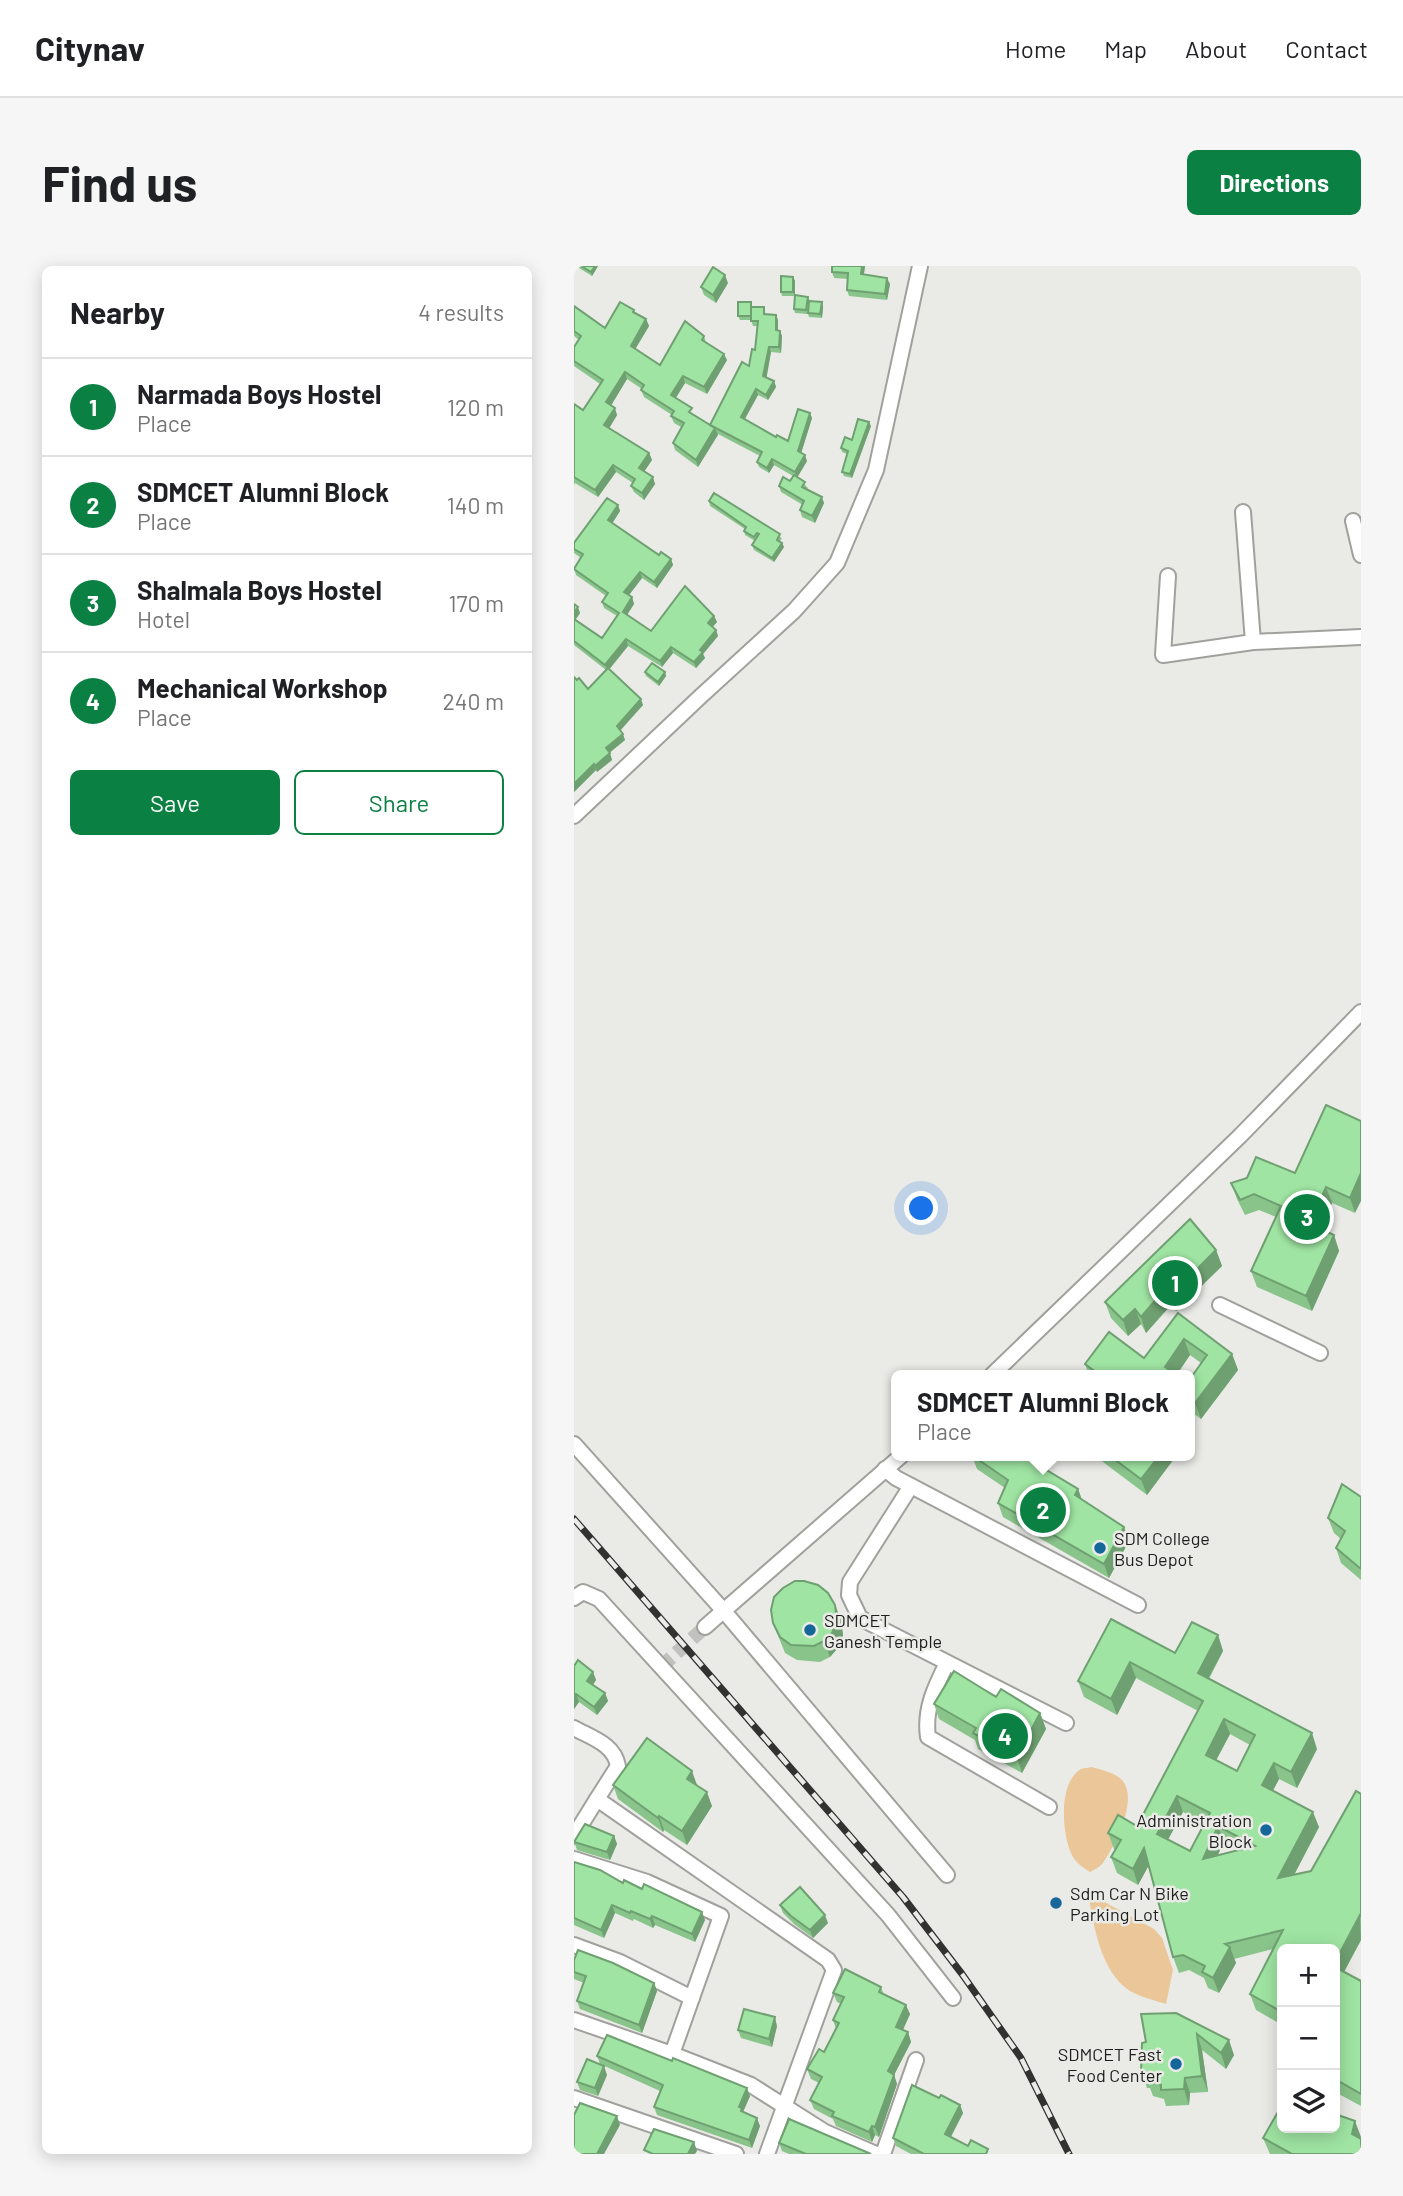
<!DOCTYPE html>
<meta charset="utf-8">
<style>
:root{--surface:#fff;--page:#f6f6f6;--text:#202124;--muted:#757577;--line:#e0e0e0;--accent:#0b8043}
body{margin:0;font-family:Barlow,sans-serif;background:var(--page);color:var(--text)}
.controls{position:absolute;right:21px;bottom:21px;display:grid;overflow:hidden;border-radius:10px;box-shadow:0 4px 18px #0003}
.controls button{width:63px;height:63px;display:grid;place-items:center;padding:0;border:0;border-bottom:2px solid var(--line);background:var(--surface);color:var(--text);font:35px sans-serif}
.you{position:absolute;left:348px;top:943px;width:24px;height:24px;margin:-18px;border:5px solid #fff;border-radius:50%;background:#1a73e8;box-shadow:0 0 0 10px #1a73e833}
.badge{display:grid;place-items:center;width:46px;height:46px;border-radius:50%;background:var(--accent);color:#fff;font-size:23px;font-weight:700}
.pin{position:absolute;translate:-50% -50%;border:4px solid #fff;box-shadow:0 2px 7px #0006}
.popup{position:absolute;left:317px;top:1104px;width:304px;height:91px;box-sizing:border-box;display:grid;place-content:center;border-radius:10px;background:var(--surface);filter:drop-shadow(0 2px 5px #0005);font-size:23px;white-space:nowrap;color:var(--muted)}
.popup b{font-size:26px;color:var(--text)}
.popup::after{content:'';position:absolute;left:50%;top:100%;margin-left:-14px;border:14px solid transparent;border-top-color:var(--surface)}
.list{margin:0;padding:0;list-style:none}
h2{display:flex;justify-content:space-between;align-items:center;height:91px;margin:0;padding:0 28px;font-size:30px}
h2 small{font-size:23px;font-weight:400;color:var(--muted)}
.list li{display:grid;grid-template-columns:46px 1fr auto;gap:21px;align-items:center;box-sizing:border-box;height:98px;padding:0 28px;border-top:2px solid var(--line)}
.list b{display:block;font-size:26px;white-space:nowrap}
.list p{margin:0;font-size:23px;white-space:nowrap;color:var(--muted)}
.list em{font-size:23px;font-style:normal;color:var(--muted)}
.actions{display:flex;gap:14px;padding:21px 28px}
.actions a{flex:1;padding:16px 0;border:2px solid var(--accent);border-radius:10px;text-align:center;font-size:24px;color:var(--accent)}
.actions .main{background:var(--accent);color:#fff}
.icon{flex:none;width:38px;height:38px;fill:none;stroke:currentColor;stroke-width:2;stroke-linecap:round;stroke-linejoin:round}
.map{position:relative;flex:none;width:787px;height:1888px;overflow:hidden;border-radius:10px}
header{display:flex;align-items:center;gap:42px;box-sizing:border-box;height:98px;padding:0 35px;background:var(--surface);border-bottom:2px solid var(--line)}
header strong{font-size:33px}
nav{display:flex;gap:38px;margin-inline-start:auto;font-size:24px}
.intro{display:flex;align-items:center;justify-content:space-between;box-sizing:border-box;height:168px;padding:0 42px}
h1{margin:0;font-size:49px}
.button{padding:18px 32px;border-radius:10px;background:var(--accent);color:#fff;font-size:24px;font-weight:700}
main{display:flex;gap:42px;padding:0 42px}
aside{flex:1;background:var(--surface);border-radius:10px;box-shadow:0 4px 18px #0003}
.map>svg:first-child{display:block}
.green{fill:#eac698}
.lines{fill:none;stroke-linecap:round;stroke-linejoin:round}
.street-tunnel{stroke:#c1c2bf;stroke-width:14;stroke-dasharray:14 7;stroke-linecap:butt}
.street-casing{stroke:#a0a19d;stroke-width:18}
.street{stroke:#fff;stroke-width:14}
.rail-casing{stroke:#323331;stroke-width:7}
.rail{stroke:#eaebe7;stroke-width:4.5;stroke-dasharray:13;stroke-linecap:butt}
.wall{fill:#89c48b;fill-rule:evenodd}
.shaded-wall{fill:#6fa071}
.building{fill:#9fe4a2;stroke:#6fa071;stroke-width:2;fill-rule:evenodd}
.poi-dot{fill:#166799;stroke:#eaebe7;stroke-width:2.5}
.labels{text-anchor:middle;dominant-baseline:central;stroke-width:5;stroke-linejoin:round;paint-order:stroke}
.poi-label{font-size:18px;fill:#1e1f1d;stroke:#eaebe7;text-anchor:start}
</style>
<header>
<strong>Citynav</strong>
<nav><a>Home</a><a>Map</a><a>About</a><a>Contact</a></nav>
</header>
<div class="intro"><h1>Find us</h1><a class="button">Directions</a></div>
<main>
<aside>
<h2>Nearby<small>4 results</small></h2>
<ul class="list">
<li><span class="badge">1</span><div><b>Narmada Boys Hostel</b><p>Place</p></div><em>120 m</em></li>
<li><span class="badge">2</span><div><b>SDMCET Alumni Block</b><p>Place</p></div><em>140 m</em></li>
<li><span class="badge">3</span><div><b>Shalmala Boys Hostel</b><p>Hotel</p></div><em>170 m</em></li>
<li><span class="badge">4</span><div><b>Mechanical Workshop</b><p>Place</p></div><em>240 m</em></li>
</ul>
<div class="actions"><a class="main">Save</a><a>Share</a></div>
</aside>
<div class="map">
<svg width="787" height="1888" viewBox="0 0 787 1888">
<rect width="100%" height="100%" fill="#eaebe7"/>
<g class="green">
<path d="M518 1501C527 1504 542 1507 548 1514 565 1533 541 1579 529 1597 526 1601 521 1603 516 1606 508 1601 500 1595 497 1587 488 1567 484 1516 507 1503 510 1502 514 1502 518 1501Z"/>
<path d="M514 1627 580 1663 588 1672 599 1704 592 1738C580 1734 566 1731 556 1725 526 1705 520 1660 514 1627Z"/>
</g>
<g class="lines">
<polyline class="street-tunnel" points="87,1401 131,1361"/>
<g class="street-casing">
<g id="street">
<polyline points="669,246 679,376"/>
<polyline points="779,255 787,289"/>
<polyline points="594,310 589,389 679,376 787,371"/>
<polyline points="0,550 127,430 220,345 263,297 302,204 346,0"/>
<polyline points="646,1039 746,1087"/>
<polyline points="418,1109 666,870 787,746"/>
<polyline points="0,1178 149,1344 373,1609"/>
<polyline points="311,1203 322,1212 564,1339"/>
<polyline points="337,1220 276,1316 275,1329 286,1352 492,1457"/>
<polyline points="0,1332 9,1326 25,1333 314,1649 379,1732"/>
<polyline points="131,1361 327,1190"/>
<path d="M373 1397C361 1421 350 1443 354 1471L475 1541"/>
<path d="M0 1462C18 1472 40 1478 44 1500L23 1533 254 1694 260 1704 193 1888"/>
<polyline points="0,1570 23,1533"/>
<polyline points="0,1593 73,1616 147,1650 98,1788"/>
<polyline points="0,1679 46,1696 118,1732"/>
<polyline points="0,1754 98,1788 177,1819 251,1866 302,1888"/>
<polyline points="0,1832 162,1888"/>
<polyline points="309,1888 342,1794"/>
</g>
</g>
<use href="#street" class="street"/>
<g class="rail-casing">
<polyline id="rail" points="0,1253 329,1631 388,1708 447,1792 495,1888"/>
</g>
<use href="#rail" class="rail"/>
</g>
<g class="wall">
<polygon points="4,0 24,0 18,10 5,2"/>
<polygon points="258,0 291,0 290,8 316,18 313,34 275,30 273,24 274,13 260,12 258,6"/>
<polygon points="219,11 221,15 221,30 208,30 207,26"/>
<polygon points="154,17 142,37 130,29 127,21"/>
<polygon points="234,31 236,35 248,36 249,41 248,52 235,51 234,48 221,47 220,43"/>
<polygon points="0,40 31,62 60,44 61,47 72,53 75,60 61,83 86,99 130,70 132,77 153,94 133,128 111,117 102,132 120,149 136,159 175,100 181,84 183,60 179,60 177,54 166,54 164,50 178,41 192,47 192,48 202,49 204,54 204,64 208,70 207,87 197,86 192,111 200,115 202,121 194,134 184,129 171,153 202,171 214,175 238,152 227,187 233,195 223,211 234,222 233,223 250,237 241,257 228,251 226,244 229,239 207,226 205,220 216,215 219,210 200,199 195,207 185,201 183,196 186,190 144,168 124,201 101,184 99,177 107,161 100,157 97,150 98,149 70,131 67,124 68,123 53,113 37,139 43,149 35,162 75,187 78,194 70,205 81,218 70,234 60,226 57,220 59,217 42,206 24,231 1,217 0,219 0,138 9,144 26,118 0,100 0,81 5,74 0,70"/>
<polygon points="297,160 278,212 270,210 268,206 273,188 268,186 267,182"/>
<polygon points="135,235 208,272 206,275 208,277 210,281 200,296 180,284 178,279 181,275 171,269 170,265 171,263 136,240"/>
<polygon points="44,239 46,245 38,257 85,289 97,293 99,299 83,322 68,312 55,329 58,331 60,338 53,349 77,365 140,350 143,356 139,361 142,364 144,370 129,388 131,392 122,402 99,387 88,401 54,380 35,403 69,439 46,464 51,474 35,487 38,494 23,506 22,504 0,526 0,411 14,423 32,404 0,379 0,338 6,347 1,354 28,372 43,350 30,342 28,336 32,330 2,309 0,302 7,292 0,287 0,277"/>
<polygon points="71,406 91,406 92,410 85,420 72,410"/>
<polygon points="752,839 781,947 758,937 746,963 760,969 765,985 738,1045 683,1021 677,1005 702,951 685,944 671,949 663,933 657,917 721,907"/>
<polygon points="642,984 648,1000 602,1045 596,1040 572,1067 567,1058 554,1070 537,1052 531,1036"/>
<polygon points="604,1047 658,1088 664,1104 627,1153 616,1145 616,1113 627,1097 616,1089 603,1109 515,1109 511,1098 570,1092"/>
<polygon points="398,1190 504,1223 508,1234 550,1261 555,1275 535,1312 429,1251 424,1237 431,1222 403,1203"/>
<polygon points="521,1190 602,1190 573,1229"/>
<polygon points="787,1231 787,1314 767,1297 762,1282 767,1273 760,1267 754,1252"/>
<polygon points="261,1339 267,1354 269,1369 263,1383 256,1391 246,1396 223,1394 211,1387 199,1357"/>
<path d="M537 1353 601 1387 644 1369 649 1385 635 1413 743 1483 723 1522 705 1513 699 1524 745 1561 720 1609 737 1605 787 1528V1674L770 1706 787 1715V1840L761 1826V1683H708V1759L682 1744 676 1728 699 1683 660 1693 662 1697 645 1727 634 1722 630 1712 615 1704 605 1707 599 1691 575 1599 564 1619 543 1607 537 1591 541 1584 540 1583 534 1567 563 1560 624 1445 562 1412 543 1449 510 1431 504 1415ZM656 1468 676 1479 663 1505 642 1494ZM609 1546 630 1557 616 1585 594 1573ZM650 1576 665 1584 643 1590Z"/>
<polygon points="0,1400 19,1406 22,1414 19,1419 31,1427 34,1435 23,1449 5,1436 0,1443"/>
<polygon points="422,1431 466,1447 472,1463 448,1507 404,1483 401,1474 365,1453 360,1438"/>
<polygon points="39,1519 123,1519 138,1540 113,1579 90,1564 89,1566 44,1533"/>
<polygon points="40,1570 43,1578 36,1594 3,1584 0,1575"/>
<polygon points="0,1596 131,1654 121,1676 81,1659 79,1662 60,1653 59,1655 41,1647 30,1672 0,1659"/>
<polygon points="206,1639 254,1657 239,1672 220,1658 209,1647"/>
<polygon points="0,1694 80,1717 83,1725 68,1767 6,1743 3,1735 10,1717 0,1713"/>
<polygon points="307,1721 310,1729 336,1748 329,1764 334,1766 337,1776 320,1809 323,1818 305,1871 301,1869 298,1876 262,1860 259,1853 240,1843 236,1834 245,1817 237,1813 233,1803 250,1786 262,1763 259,1754 267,1738 263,1736 259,1727"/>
<polygon points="602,1747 660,1789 652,1803 628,1784 634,1826 616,1827 615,1839 592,1840 590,1833 579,1830 576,1822 573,1822 567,1806 572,1776"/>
<polygon points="203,1760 198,1781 167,1772 164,1764"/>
<polygon points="23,1790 176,1830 169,1846 186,1860 178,1882 83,1849 80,1841 86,1825 26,1798"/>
<polygon points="33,1809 24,1830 6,1824 3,1816"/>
<polygon points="365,1832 386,1839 389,1847 377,1871 411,1888 337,1888 322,1880 319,1872"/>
<polygon points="787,1871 787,1888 696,1888 689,1872"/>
<polygon points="205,1877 297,1888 215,1888 208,1885"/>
</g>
<g class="shaded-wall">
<polygon points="21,0 24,0 18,10 17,6"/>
<polygon points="288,0 291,0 289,14 287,8"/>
<polygon points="151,9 154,17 142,37 139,29"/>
<polygon points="219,11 221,15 221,30 219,26"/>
<polygon points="313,12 316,18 313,34 311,28"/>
<polygon points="248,36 249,41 248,52 246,48"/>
<polygon points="202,49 204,54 204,70 202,64"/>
<polygon points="72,53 75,60 59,87 57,80"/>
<polygon points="206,65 208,70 207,87 205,81"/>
<polygon points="195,81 197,86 192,115 189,110"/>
<polygon points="150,88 153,94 133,128 130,121"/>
<polygon points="51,106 53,113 35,143 32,136"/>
<polygon points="109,110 111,117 99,136 97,129"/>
<polygon points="200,115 202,121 194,134 192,129"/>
<polygon points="182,123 184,129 169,156 167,151"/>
<polygon points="41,142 43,149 33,166 30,159"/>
<polygon points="236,147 238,152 226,191 224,185"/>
<polygon points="295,156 297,160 278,212 276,208"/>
<polygon points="141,162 144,169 124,201 122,194"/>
<polygon points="75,187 78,194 68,209 65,202"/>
<polygon points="231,189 233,195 223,212 221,206"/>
<polygon points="198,193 200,199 195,207 193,202"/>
<polygon points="39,199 42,206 24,231 21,224"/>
<polygon points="79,211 81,218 70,234 68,227"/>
<polygon points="248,231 250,237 241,257 238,250"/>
<polygon points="44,239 46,245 36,261 34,254"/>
<polygon points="208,277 210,281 200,296 198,292"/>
<polygon points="97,293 99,299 83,322 80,316"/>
<polygon points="66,306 68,312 52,333 50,326"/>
<polygon points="58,331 60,338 51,352 49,346"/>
<polygon points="4,341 6,347 0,356 0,346"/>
<polygon points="140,350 143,356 136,363 134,357"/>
<polygon points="142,364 144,370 129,388 131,392 122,402 120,396 126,384"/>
<polygon points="52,373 54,380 34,405 31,399"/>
<polygon points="97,381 99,387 88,401 86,395"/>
<polygon points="91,406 92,410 85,420 84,416"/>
<polygon points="67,433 69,439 45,466 43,460"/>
<polygon points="49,468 51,474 34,488 32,482"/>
<polygon points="36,487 38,494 23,506 21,500"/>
<polygon points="20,498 22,504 0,526 0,518"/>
<polygon points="787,907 787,935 781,947 776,932"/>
<polygon points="752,921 758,937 741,974 735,958"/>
<polygon points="760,969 765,985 738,1045 732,1030"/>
<polygon points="642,984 648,1000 602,1045 597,1029"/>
<polygon points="590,1024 596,1040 572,1067 567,1051"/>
<polygon points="561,1043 567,1058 554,1070 549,1054"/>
<polygon points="610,1073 616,1089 602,1109 591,1101"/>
<polygon points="658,1088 664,1104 627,1153 621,1137"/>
<polygon points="585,1190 602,1190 573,1229 567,1213"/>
<polygon points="504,1223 509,1237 501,1229"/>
<polygon points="550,1261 555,1275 535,1312 530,1298"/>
<polygon points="261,1339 267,1354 269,1369 263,1383 256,1391 250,1375"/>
<polygon points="644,1369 649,1385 629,1422 624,1407"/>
<polygon points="556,1396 562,1412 543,1449 537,1433"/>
<polygon points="19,1406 22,1414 16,1423 13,1415"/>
<polygon points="31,1427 34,1435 23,1449 20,1441"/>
<polygon points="2,1428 5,1436 0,1443 0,1432"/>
<polygon points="466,1447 472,1463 448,1507 443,1491"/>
<polygon points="650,1453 656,1468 637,1504 632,1489"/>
<polygon points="738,1467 743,1483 723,1522 717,1506"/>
<polygon points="700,1497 705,1513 694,1534 688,1519"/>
<polygon points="118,1505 123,1519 118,1526 113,1513"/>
<polygon points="133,1526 138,1540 113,1579 108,1565"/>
<polygon points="603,1530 609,1546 589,1583 583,1568"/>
<polygon points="739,1546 745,1561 710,1628 704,1612"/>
<polygon points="85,1550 90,1564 89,1566 84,1552"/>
<polygon points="644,1560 650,1576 634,1609 629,1593"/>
<polygon points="40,1570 43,1578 36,1594 33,1586"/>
<polygon points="570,1582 576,1597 564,1619 559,1603"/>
<polygon points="38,1639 41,1647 30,1672 27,1664"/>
<polygon points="128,1646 131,1654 121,1676 118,1668"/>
<polygon points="251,1649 254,1657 239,1672 236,1664"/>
<polygon points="786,1649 787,1674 765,1715 761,1704 761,1696"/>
<polygon points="78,1650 81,1659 79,1662 76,1653"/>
<polygon points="656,1681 662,1697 645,1727 639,1712"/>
<polygon points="80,1717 83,1725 68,1767 65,1759"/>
<polygon points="332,1739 336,1748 326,1770 322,1761"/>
<polygon points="201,1751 203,1760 198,1781 195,1773"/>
<polygon points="334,1766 337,1776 320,1809 323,1818 305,1871 301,1861 314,1805"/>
<polygon points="623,1768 628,1784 634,1826 628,1810"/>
<polygon points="655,1774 660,1789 652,1803 647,1787"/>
<polygon points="30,1800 33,1809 24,1830 21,1822"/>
<polygon points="611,1812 616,1827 615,1839 610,1823"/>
<polygon points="173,1822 176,1830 169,1846 170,1853 165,1841"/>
<polygon points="386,1839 389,1847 374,1876 371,1868"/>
<polygon points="43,1850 46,1859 30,1888 23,1888"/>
<polygon points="183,1852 186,1860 178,1882 175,1874"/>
<polygon points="781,1855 787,1871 784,1884 778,1868"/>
<polygon points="298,1860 301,1869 298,1876 295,1866"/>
<polygon points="120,1876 123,1885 121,1888 114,1888"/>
</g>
<g class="building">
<polygon points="7,0 21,0 17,6"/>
<polygon points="258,0 288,0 287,8 313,12 311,28 273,24 274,7 258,6"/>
<polygon points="139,1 151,9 139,29 127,21"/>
<polygon points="207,10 219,11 219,26 207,26"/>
<polygon points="221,29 234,31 232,44 220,43"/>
<polygon points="235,35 248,36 246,48 234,47"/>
<polygon points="46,36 60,44 59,46 72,53 57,80 86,99 111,55 130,70 128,74 150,88 130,121 109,110 97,129 118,142 115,146 141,162 122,194 99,177 110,157 97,150 100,145 67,124 70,119 51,106 32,136 41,142 30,159 75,187 65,202 79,211 68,227 57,220 61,213 39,199 21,224 0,211 0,138 9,144 29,114 0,95 0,81 7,70 0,65 0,40 31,62"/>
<rect x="164" y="36" width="13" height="14"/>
<polygon points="177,41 190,41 190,48 202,49 202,64 206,65 205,81 195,81 189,110 200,115 192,129 182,123 167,151 202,171 203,169 214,175 224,143 236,147 224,185 231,189 221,206 198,193 193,202 183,196 188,186 136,159 168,96 175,100 178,83 181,84 184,55 177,55"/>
<polygon points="284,153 295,156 276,208 268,206 274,185 267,182 271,171 278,174"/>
<polygon points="220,209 231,216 228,221 248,231 238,250 226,244 230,235 205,220 209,211 216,215"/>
<polygon points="140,227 206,268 203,274 208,277 198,292 178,279 185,268 183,267 180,271 170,265 172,261 135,235"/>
<polygon points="33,232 44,239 34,254 85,289 87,286 97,293 80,316 66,306 50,326 58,331 49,346 77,365 111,320 140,350 134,357 142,364 126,384 129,386 120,396 97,381 86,395 52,373 31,399 0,375 0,353 28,372 45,347 28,336 34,327 0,303 9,288 0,283 0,277"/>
<polygon points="0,338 4,341 0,346"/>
<polygon points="78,397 91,406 84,416 71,406"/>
<polygon points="34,402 67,433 43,460 49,468 32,482 36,487 21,500 20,498 0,518 0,411 3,414 5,412 14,423"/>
<polygon points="752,839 787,855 787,907 776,932 752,921 735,958 760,969 732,1030 677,1005 707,940 680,928 666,934 657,917 673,912 682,891 721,907"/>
<polygon points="616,953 642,984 597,1029 590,1024 567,1051 561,1043 549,1054 531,1036"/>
<polygon points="604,1047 658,1088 621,1137 616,1134 616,1113 633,1089 610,1073 591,1101 603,1109 526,1109 511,1098 535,1066 570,1092"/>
<polygon points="399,1190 449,1190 504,1223 501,1229 550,1261 530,1298 424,1237 434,1214"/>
<polygon points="536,1190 585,1190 567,1213"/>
<polygon points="768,1218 787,1231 787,1303 762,1282 771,1265 754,1252"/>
<polygon points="221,1315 230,1315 244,1319 254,1327 261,1339 263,1354 258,1367 250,1375 240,1380 217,1379 206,1371 199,1357 197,1344 200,1331 209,1322"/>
<path d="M537 1353 601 1387 618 1356 644 1369 624 1407 738 1467 717 1506 700 1497 688 1519 739 1546 704 1612 737 1605 782 1525 787 1528V1650L786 1649 761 1696V1683H708V1746L676 1728 709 1664 651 1678 656 1681 639 1712 628 1706 631 1700 609 1689 599 1691 570 1582 559 1603 537 1591 547 1574 534 1567 544 1549 563 1560 629 1435 556 1396 537 1433 504 1415ZM650 1453 681 1469 663 1505 632 1489ZM603 1530 636 1547 616 1585 583 1568ZM644 1560 681 1580 629 1593Z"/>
<polygon points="4,1394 19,1406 13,1415 31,1427 20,1441 2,1428 0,1432 0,1400"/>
<polygon points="380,1405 422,1431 427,1423 466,1447 443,1491 399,1467 402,1462 360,1438"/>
<polygon points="73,1472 118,1505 113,1513 133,1526 108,1565 85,1550 84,1552 39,1519"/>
<polygon points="11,1558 40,1570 33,1586 0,1576"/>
<polygon points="0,1596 26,1604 49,1617 50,1614 68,1623 70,1618 128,1646 118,1668 78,1650 76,1653 57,1645 56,1647 38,1639 27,1664 0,1652"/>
<polygon points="226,1621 251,1649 236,1664 217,1650 206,1639"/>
<polygon points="4,1684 39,1697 80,1717 65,1759 3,1735 12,1710 0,1706 0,1694"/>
<polygon points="761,1701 787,1715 787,1828 761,1813"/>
<polygon points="271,1703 307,1721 305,1726 332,1739 322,1761 334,1766 314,1805 320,1809 301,1861 298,1860 295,1866 258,1850 260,1846 236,1834 248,1811 233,1803 245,1783 250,1786 265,1757 259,1754 270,1731 259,1727"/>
<polygon points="170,1743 201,1751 195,1773 164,1764"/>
<polygon points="602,1747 655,1774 647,1787 623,1768 628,1810 611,1812 610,1823 587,1824 587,1819 573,1814 574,1806 567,1806 568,1777 572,1776 567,1748"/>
<polygon points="33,1769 98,1795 99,1792 173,1822 165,1841 168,1842 167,1845 183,1852 175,1874 80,1841 89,1819 23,1790"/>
<polygon points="13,1793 30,1800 21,1822 3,1816"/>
<polygon points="338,1819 365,1832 367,1829 386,1839 371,1868 394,1880 397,1874 414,1883 412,1888 350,1888 319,1872"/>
<polygon points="6,1837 43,1850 23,1888 0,1888 0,1849"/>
<polygon points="708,1839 708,1862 761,1862 761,1848 781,1855 778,1868 787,1873 787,1888 718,1888 689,1872"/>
<polygon points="215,1853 297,1888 232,1888 205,1877"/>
<polygon points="80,1863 120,1876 114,1888 79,1888 70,1884"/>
</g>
<g class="poi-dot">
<circle cx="526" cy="1282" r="7"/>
<circle cx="236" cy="1364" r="7"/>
<circle cx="692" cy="1564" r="7"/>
<circle cx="482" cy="1637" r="7"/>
<circle cx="602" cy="1798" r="7"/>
</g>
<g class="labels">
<g class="poi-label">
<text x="540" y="1272">SDM College<tspan x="540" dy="21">Bus Depot</tspan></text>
<text x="250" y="1354">SDMCET<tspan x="250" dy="21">Ganesh Temple</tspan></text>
<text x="678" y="1554" text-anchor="end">Administration<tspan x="678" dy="21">Block</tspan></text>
<text x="496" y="1627">Sdm Car N Bike<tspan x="496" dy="21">Parking Lot</tspan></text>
<text x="588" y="1788" text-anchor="end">SDMCET Fast<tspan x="588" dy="21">Food Center</tspan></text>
</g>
</g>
</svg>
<div class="controls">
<button>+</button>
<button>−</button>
<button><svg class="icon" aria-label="layers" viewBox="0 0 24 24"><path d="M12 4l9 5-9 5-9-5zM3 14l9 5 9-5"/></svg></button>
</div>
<div class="you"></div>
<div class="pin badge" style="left:601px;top:1017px">1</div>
<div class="pin badge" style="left:469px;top:1244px">2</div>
<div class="popup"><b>SDMCET Alumni Block</b>Place</div>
<div class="pin badge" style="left:733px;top:951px">3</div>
<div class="pin badge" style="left:431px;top:1470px">4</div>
</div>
</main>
